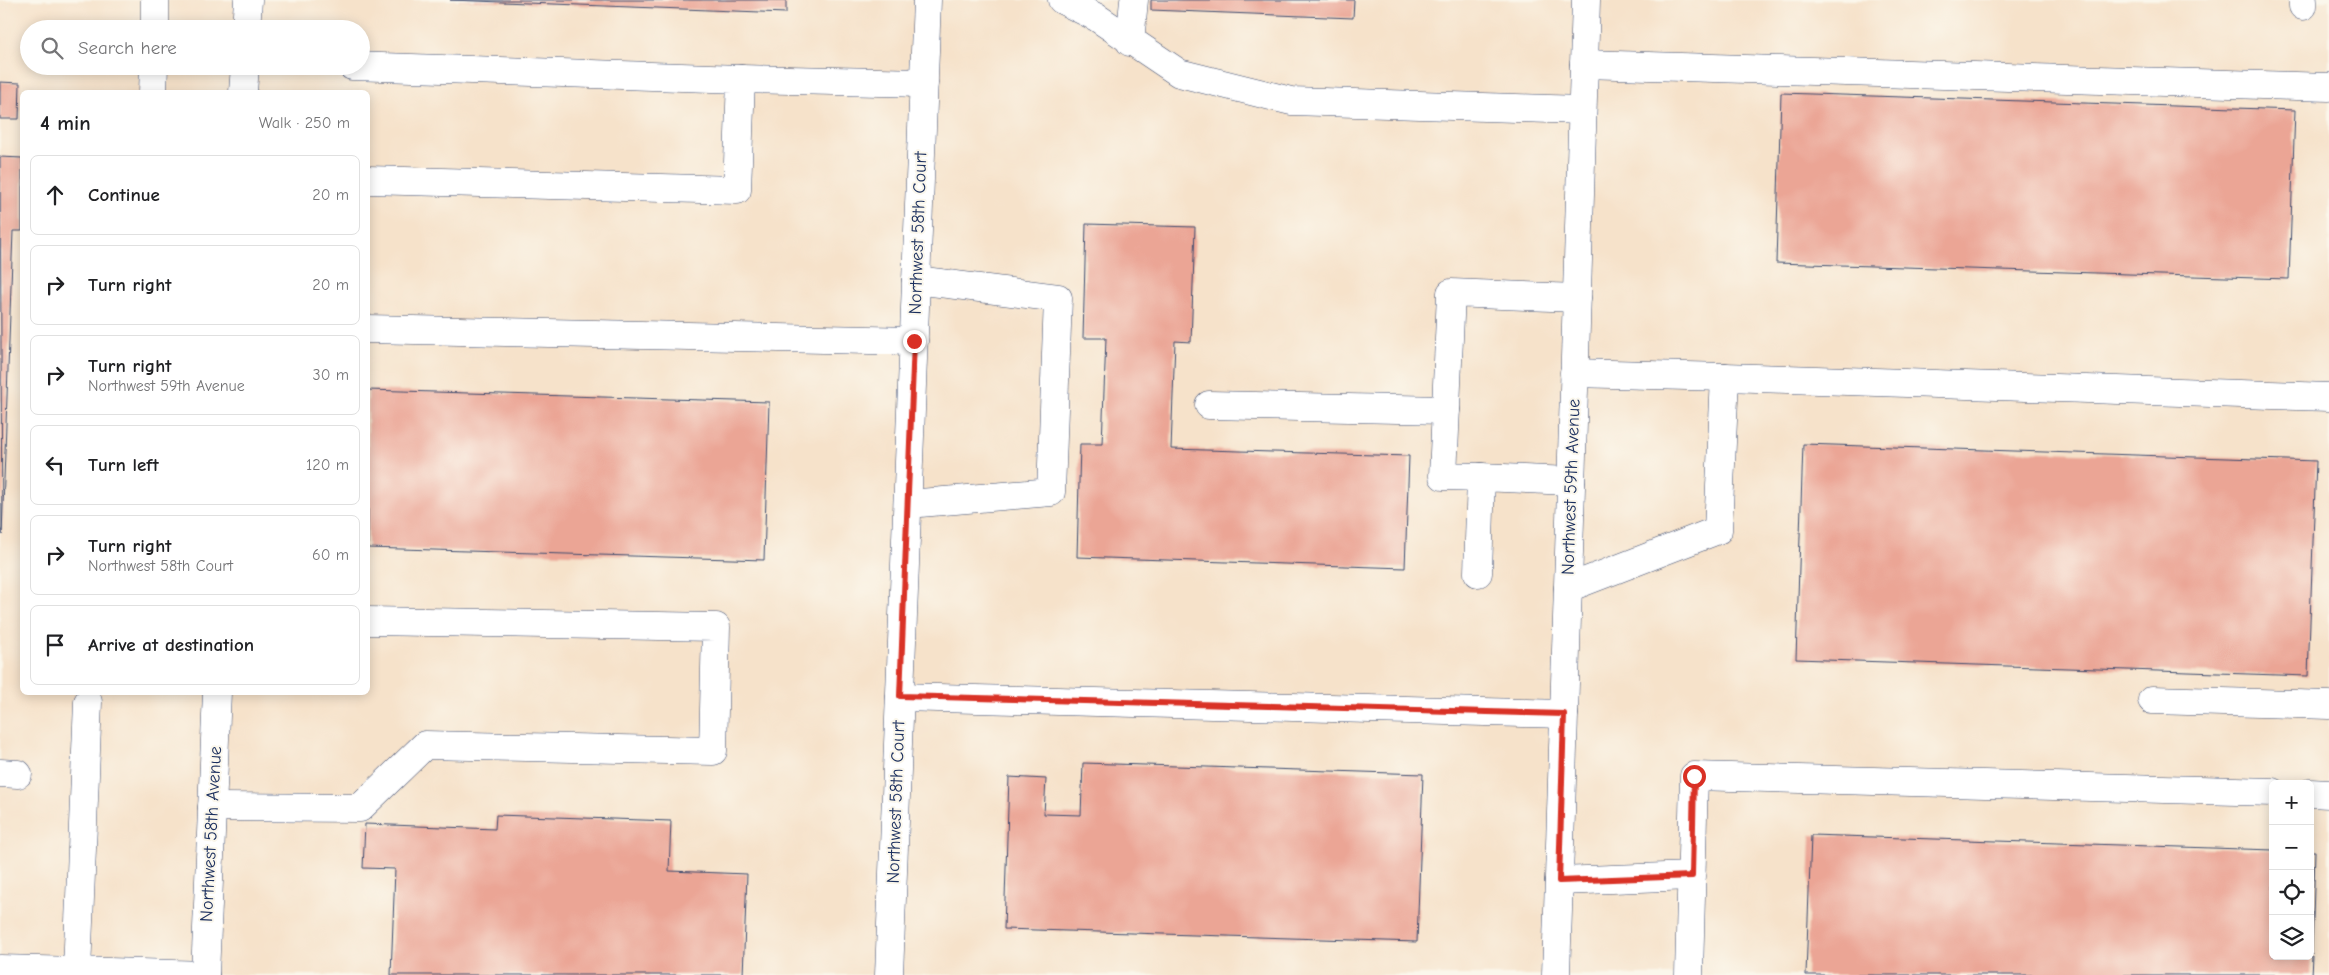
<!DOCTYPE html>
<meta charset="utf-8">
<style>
:root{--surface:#fff;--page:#f2f2f2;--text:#202124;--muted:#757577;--line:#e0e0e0}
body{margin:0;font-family:"Comic Neue",sans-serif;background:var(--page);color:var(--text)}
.controls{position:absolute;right:15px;bottom:15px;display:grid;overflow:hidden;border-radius:8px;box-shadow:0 2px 12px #0003}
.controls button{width:45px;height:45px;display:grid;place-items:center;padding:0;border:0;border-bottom:1px solid var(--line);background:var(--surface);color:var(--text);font:25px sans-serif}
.stop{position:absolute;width:15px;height:15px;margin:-11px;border:4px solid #d93025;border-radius:50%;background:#fff}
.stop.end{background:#d93025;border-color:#fff;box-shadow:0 1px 5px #0008}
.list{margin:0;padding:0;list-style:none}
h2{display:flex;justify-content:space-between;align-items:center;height:65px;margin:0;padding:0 20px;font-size:21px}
h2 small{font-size:16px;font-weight:400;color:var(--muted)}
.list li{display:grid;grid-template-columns:32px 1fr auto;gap:15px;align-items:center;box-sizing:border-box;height:80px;margin:0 10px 10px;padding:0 10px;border:1px solid var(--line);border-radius:8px}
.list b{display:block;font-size:19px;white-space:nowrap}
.list p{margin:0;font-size:16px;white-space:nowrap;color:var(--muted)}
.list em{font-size:16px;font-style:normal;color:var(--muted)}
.icon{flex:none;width:28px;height:28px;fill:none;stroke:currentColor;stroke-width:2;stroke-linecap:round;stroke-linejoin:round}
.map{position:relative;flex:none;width:2329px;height:975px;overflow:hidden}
.search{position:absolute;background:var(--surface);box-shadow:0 2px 12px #0003;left:20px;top:20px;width:350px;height:55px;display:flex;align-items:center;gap:12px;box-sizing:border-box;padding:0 18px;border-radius:28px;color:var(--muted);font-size:19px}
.panel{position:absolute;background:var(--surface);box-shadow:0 2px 12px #0003;left:20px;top:90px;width:350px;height:605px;border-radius:8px}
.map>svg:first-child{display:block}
.building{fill:#eba595}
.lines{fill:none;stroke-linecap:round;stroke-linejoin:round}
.minor-casing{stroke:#3c4a6e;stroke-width:29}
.minor{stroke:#fff;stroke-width:28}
.route{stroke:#d93025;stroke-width:6}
.labels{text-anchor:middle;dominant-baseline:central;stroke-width:4;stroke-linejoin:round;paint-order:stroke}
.street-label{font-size:18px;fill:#1b2f5e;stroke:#fbf7ec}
</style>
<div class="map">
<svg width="2329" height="975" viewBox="0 0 2329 975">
<rect width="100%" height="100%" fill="#fbf7ec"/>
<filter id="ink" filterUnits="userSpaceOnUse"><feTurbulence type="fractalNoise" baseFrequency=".02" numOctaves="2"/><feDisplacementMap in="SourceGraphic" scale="10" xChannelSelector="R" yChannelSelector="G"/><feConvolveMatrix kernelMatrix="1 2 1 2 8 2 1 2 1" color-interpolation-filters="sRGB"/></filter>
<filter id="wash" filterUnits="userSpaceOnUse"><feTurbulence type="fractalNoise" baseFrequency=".0096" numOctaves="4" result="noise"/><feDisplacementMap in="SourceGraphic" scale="20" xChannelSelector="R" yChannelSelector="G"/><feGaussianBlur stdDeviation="1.12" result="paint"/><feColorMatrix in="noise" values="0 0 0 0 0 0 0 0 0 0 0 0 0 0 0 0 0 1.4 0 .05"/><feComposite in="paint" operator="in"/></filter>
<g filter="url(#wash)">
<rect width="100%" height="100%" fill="#f6e2ca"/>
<g id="blocks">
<g class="building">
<polygon points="450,0 786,0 786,13"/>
<polygon points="1151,0 1354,0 1353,18 1151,10"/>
<polygon points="0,82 20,83 19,119 0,119"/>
<polygon points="1781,93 2295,110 2289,279 1776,263"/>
<polygon points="0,157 22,158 22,231 13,231 2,535"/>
<polygon points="1086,224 1195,227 1191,342 1175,341 1171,449 1409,456 1405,568 1077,557 1080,444 1102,444 1106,338 1083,338"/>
<polygon points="368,390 769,402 764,560 368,548"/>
<polygon points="1803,444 2316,461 2308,676 1796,659"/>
<polygon points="1083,763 1423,774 1417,942 1004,929 1009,777 1046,779 1044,814 1081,815"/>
<polygon points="496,815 671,821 669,871 747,874 743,975 391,975 395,869 363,868 365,824 495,829"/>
<polygon points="1811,835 2273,850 2273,956 2312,956 2311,975 1806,975"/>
<polygon points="2310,851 2315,851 2312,954 2310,953"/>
</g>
</g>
</g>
<g filter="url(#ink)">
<use href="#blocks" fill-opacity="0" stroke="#3c4a6e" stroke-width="1"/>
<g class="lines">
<g class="minor-casing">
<g id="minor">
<polyline points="1062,0 1096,17 1179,73 1291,101 1582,110"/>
<polyline points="2303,6 2303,0"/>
<polyline points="155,29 155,0"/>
<polyline points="246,29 248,0"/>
<polyline points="1130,42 1134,0"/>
<polyline points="1584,64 2329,87"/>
<polyline points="352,66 741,79 737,190 368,180"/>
<polyline points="741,79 924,83"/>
<polyline points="153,92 154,66"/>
<polyline points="243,92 245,66"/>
<polyline points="368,329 914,341"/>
<polyline points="1574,373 1725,377"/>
<polyline points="1209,405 1446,410"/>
<polyline points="1481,477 1443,476 1451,293 1577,298"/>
<polyline points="908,504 1051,492 1058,298 916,280"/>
<polyline points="1478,573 1481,477 1571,481"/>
<polyline points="1568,588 1718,530 1725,377 2329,397"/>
<polyline points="900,697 1564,714"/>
<polyline points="2152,700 2329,705"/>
<polyline points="88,702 77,971 205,975"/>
<polyline points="0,773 18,774"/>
<polyline points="2310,793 2329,794"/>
<polyline points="212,807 360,808 425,745 713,751 716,627 368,621"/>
<polyline points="1559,881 1692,876"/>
<polyline points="0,969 77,971 77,975"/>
<polyline points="205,975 217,692"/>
<polyline points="889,975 927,0"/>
<polyline points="1556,975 1586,0"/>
<polyline points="1689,975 1694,776 2273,792"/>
</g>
</g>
<use href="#minor" class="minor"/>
</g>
</g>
<g class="lines" filter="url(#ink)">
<polyline class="route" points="914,341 900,696 1564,714 1559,881 1692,876 1694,776"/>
</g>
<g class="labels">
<g class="street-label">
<text transform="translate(918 233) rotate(-88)">Northwest 58th Court</text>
<text transform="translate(1571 487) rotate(-88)">Northwest 59th Avenue</text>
<text transform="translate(896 802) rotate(-88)">Northwest 58th Court</text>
<text transform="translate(211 834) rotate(-87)">Northwest 58th Avenue</text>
</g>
</g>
</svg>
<div class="controls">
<button>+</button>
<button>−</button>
<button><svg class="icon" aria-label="locate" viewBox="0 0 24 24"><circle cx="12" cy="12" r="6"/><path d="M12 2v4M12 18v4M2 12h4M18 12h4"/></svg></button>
<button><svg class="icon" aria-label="layers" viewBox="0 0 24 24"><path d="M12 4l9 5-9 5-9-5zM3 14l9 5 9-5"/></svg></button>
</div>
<div class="stop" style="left:1694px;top:776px"></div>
<div class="stop end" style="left:914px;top:341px"></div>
<div class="search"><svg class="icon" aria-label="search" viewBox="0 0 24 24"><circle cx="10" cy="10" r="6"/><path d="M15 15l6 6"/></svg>Search here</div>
<section class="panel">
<h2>4 min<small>Walk · 250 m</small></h2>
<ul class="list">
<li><svg class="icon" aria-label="ahead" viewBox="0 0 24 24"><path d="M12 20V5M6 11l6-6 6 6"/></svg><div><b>Continue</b></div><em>20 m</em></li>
<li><svg class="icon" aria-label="right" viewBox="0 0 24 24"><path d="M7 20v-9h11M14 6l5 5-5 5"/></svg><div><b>Turn right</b></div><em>20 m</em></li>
<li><svg class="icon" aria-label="right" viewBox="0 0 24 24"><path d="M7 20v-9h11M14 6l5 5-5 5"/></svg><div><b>Turn right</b><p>Northwest 59th Avenue</p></div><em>30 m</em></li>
<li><svg class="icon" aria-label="left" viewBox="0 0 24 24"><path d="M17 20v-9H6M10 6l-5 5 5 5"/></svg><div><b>Turn left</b></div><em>120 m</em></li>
<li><svg class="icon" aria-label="right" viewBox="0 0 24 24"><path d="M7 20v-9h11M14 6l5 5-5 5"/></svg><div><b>Turn right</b><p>Northwest 58th Court</p></div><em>60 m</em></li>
<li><svg class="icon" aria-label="arrive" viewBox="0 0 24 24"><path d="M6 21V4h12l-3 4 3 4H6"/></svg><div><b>Arrive at destination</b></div></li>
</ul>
</section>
</div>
